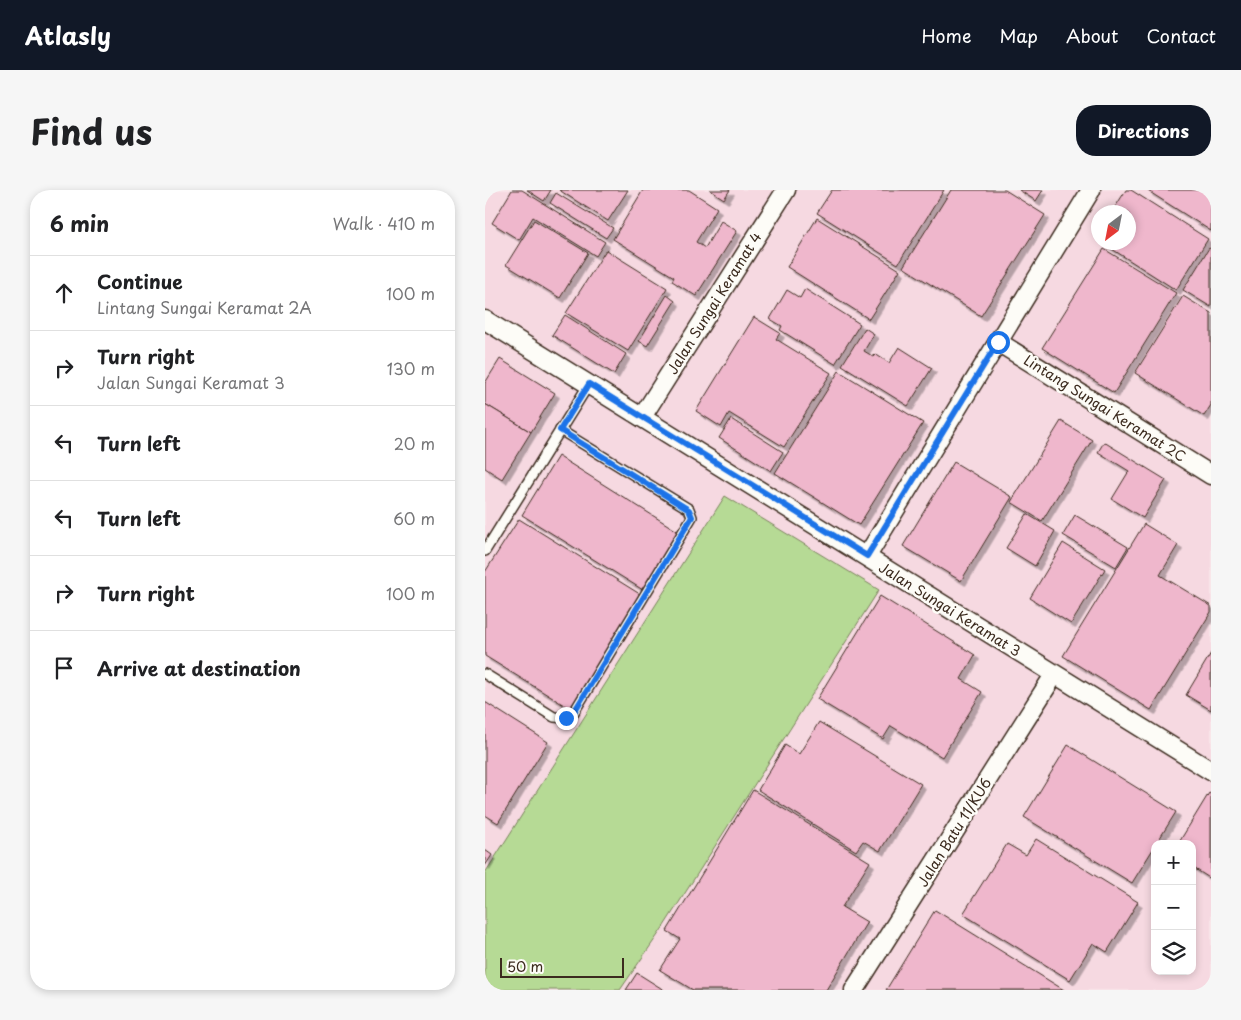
<!DOCTYPE html>
<meta charset="utf-8">
<style>
:root{--surface:#fff;--page:#f6f6f6;--text:#202124;--muted:#757577;--line:#e0e0e0;--accent:#111827}
body{margin:0;font-family:"Playpen Sans",sans-serif;background:var(--page);color:var(--text)}
.controls{position:absolute;right:15px;bottom:15px;display:grid;overflow:hidden;border-radius:10px;box-shadow:0 2px 8px #0003}
.controls button{width:45px;height:45px;display:grid;place-items:center;padding:0;border:0;border-bottom:1px solid var(--line);background:var(--surface);color:var(--text);font:25px sans-serif}
.compass{position:absolute;left:606px;top:15px;width:45px;height:45px;border-radius:50%;background:var(--surface);box-shadow:0 2px 8px #0003;rotate:212deg}
.scale{position:absolute;left:15px;bottom:12px;width:124px;box-sizing:border-box;padding-left:5px;border:2px solid #3b2a1e;border-top:0;font-size:14px;line-height:18px;white-space:nowrap;color:#3b2a1e;-webkit-text-stroke:4px #fdfcf7;paint-order:stroke}
.stop{position:absolute;width:15px;height:15px;margin:-11px;border:4px solid #1a73e8;border-radius:50%;background:#fff}
.stop.end{background:#1a73e8;border-color:#fff;box-shadow:0 1px 5px #0008}
.list{margin:0;padding:0;list-style:none}
h2{display:flex;justify-content:space-between;align-items:center;height:65px;margin:0;padding:0 20px;font-size:21px}
h2 small{font-size:16px;font-weight:400;color:var(--muted)}
.list li{display:grid;grid-template-columns:32px 1fr auto;gap:15px;align-items:center;box-sizing:border-box;height:75px;padding:0 20px;border-top:1px solid var(--line)}
.list b{display:block;font-size:19px;white-space:nowrap}
.list p{margin:0;font-size:16px;white-space:nowrap;color:var(--muted)}
.list em{font-size:16px;font-style:normal;color:var(--muted)}
.icon{flex:none;width:28px;height:28px;fill:none;stroke:currentColor;stroke-width:2;stroke-linecap:round;stroke-linejoin:round}
.map{position:relative;flex:none;width:726px;height:800px;overflow:hidden;border-radius:20px}
header{display:flex;align-items:center;gap:30px;box-sizing:border-box;height:70px;padding:0 25px;background:var(--accent);color:#fff}
header strong{font-size:24px}
nav{display:flex;gap:28px;margin-inline-start:auto;font-size:18px}
.intro{display:flex;align-items:center;justify-content:space-between;box-sizing:border-box;height:120px;padding:0 30px}
h1{margin:0;font-size:35px}
.button{padding:12px 22px;border-radius:20px;background:var(--accent);color:#fff;font-size:18px;font-weight:700}
main{display:flex;gap:30px;padding:0 30px}
aside{flex:1;background:var(--surface);border-radius:20px;box-shadow:0 2px 8px #0003}
.map>svg:first-child{display:block}
.built{fill:#f6d9e1;fill-rule:evenodd}
.green{fill:#b6da95;stroke:#78825a}
.building{fill:#efb7cc;stroke:#3b2a1e;filter:url(#shadow)}
.lines{fill:none;stroke-linecap:round;stroke-linejoin:round}
.service-casing{stroke:#3b2a1e;stroke-width:12}
.minor-casing{stroke:#3b2a1e;stroke-width:21}
.service{stroke:#fdfcf7;stroke-width:9}
.minor{stroke:#fdfcf7;stroke-width:18}
.route{stroke:#1a73e8;stroke-width:6}
.labels{text-anchor:middle;dominant-baseline:central;stroke-width:5;stroke-linejoin:round;paint-order:stroke}
.street-label{font-size:14px;fill:#3b2a1e;stroke:#fdfcf7}
</style>
<header>
<strong>Atlasly</strong>
<nav><a>Home</a><a>Map</a><a>About</a><a>Contact</a></nav>
</header>
<div class="intro"><h1>Find us</h1><a class="button">Directions</a></div>
<main>
<aside>
<h2>6 min<small>Walk · 410 m</small></h2>
<ul class="list">
<li><svg class="icon" aria-label="ahead" viewBox="0 0 24 24"><path d="M12 20V5M6 11l6-6 6 6"/></svg><div><b>Continue</b><p>Lintang Sungai Keramat 2A</p></div><em>100 m</em></li>
<li><svg class="icon" aria-label="right" viewBox="0 0 24 24"><path d="M7 20v-9h11M14 6l5 5-5 5"/></svg><div><b>Turn right</b><p>Jalan Sungai Keramat 3</p></div><em>130 m</em></li>
<li><svg class="icon" aria-label="left" viewBox="0 0 24 24"><path d="M17 20v-9H6M10 6l-5 5 5 5"/></svg><div><b>Turn left</b></div><em>20 m</em></li>
<li><svg class="icon" aria-label="left" viewBox="0 0 24 24"><path d="M17 20v-9H6M10 6l-5 5 5 5"/></svg><div><b>Turn left</b></div><em>60 m</em></li>
<li><svg class="icon" aria-label="right" viewBox="0 0 24 24"><path d="M7 20v-9h11M14 6l5 5-5 5"/></svg><div><b>Turn right</b></div><em>100 m</em></li>
<li><svg class="icon" aria-label="arrive" viewBox="0 0 24 24"><path d="M6 21V4h12l-3 4 3 4H6"/></svg><div><b>Arrive at destination</b></div></li>
</ul>
</aside>
<div class="map">
<svg width="726" height="800" viewBox="0 0 726 800">
<defs>
<filter id="shadow"><feDropShadow dx="4.5" dy="4.5" stdDeviation="0" flood-color="#0004"/></filter>
</defs>
<rect width="100%" height="100%" fill="#f9e7ea"/>
<filter id="ink" filterUnits="userSpaceOnUse"><feTurbulence type="fractalNoise" baseFrequency=".02" numOctaves="2"/><feDisplacementMap in="SourceGraphic" scale="10" xChannelSelector="R" yChannelSelector="G"/><feConvolveMatrix kernelMatrix="1 2 1 2 8 2 1 2 1" color-interpolation-filters="sRGB"/></filter>
<g filter="url(#ink)">
<path class="built" d="M0 0H726V800H0ZM614 22H644V52H614ZM670 654H707V781H670Z"/>
<polygon class="green" points="240,306 394,400 177,739 135,800 0,800 0,683"/>
<g class="building">
<polygon points="27,0 37,0 120,52 111,66 48,27 34,50 7,33"/>
<polygon points="42,0 66,0 59,11"/>
<polygon points="74,0 143,0 123,31"/>
<polygon points="158,0 204,0 232,18 211,52 220,58 236,31 252,41 211,106 187,91 189,87 128,49"/>
<polygon points="225,0 245,0 239,9"/>
<polygon points="347,0 459,0 413,74 332,23"/>
<polygon points="466,0 520,0 560,25 496,126 418,77"/>
<polygon points="534,0 558,0 551,11"/>
<polygon points="641,0 646,0 723,49 691,100 616,52 644,52 644,22 627,22"/>
<polygon points="664,0 726,0 726,41 663,1"/>
<polygon points="71,3 128,38 121,48 65,13"/>
<polygon points="332,28 415,80 384,129 302,77"/>
<polygon points="49,30 103,63 75,108 21,75"/>
<polygon points="724,58 726,59 726,117 698,100"/>
<polygon points="619,59 691,103 629,203 557,158"/>
<polygon points="121,60 182,98 143,161 81,123"/>
<polygon points="320,99 375,134 350,174 295,140 297,136 285,129 302,100 315,108"/>
<polygon points="182,105 190,111 162,156 154,151"/>
<polygon points="698,106 726,123 726,215 719,226 650,183"/>
<polygon points="80,125 141,164 129,184 67,145"/>
<polygon points="269,127 295,143 291,149 346,183 299,257 244,223 236,237 211,221"/>
<polygon points="380,138 389,144 379,161 389,167 390,164 404,173 414,157 447,178 423,216 357,175"/>
<polygon points="15,169 70,203 46,242 0,214 0,193"/>
<polygon points="354,181 438,233 374,335 290,283"/>
<polygon points="0,214 46,242 17,289 0,278"/>
<polygon points="246,229 298,262 286,281 234,248"/>
<polygon points="576,231 607,250 557,331 526,312"/>
<polygon points="619,252 681,290 658,328 627,309 644,281 613,262"/>
<polygon points="73,266 194,342 158,400 37,325"/>
<polygon points="469,272 527,307 476,391 418,356"/>
<polygon points="542,324 570,341 550,376 521,358"/>
<polygon points="590,325 643,357 631,377 578,345"/>
<polygon points="34,329 158,406 87,520 0,466 0,382"/>
<polygon points="659,334 693,355 675,385 726,416 726,422 666,520 578,466"/>
<polygon points="578,353 620,379 586,434 545,408"/>
<polygon points="395,406 490,465 476,489 497,502 457,567 406,536 398,549 332,509"/>
<polygon points="726,463 726,520 701,505"/>
<polygon points="0,512 63,552 13,633 0,625"/>
<polygon points="334,532 436,594 395,661 378,651 371,661 273,600 300,555 314,564"/>
<polygon points="583,555 691,622 647,693 539,627"/>
<polygon points="268,600 385,672 357,717 382,732 341,800 208,800 175,780 195,749 182,741"/>
<polygon points="724,603 726,604 726,689 707,677 707,654 693,654"/>
<polygon points="551,649 653,712 622,762 608,753 585,790 478,724 522,654 541,665"/>
<polygon points="0,660 7,665 0,676"/>
<polygon points="450,720 579,800 401,800"/>
<polygon points="152,783 179,800 141,800"/>
</g>
<g class="lines">
<g class="service-casing">
<g id="service">
<polyline points="0,361 104,194"/>
<polyline points="0,484 69,527 81,528 89,522 207,327 204,319 75,240"/>
</g>
</g>
<g class="minor-casing">
<g id="minor">
<polyline points="0,130 726,581"/>
<polyline points="513,152 726,285"/>
<polyline points="157,227 301,0"/>
<polyline points="382,366 606,0"/>
<polyline points="369,800 569,485"/>
</g>
</g>
<use href="#service" class="service"/>
<use href="#minor" class="minor"/>
</g>
</g>
<g class="lines" filter="url(#ink)">
<polyline class="route" points="81,528 89,522 207,327 204,320 75,240 104,194 382,366 513,152"/>
</g>
<g class="labels">
<g class="street-label">
<text transform="translate(229 113) rotate(-58)">Jalan Sungai Keramat 4</text>
<text transform="translate(620 218) rotate(32)">Lintang Sungai Keramat 2C</text>
<text transform="translate(465 419) rotate(32)">Jalan Sungai Keramat 3</text>
<text transform="translate(469 642) rotate(-58)">Jalan Batu 11/KU6</text>
</g>
</g>
</svg>
<div class="controls">
<button>+</button>
<button>−</button>
<button><svg class="icon" aria-label="layers" viewBox="0 0 24 24"><path d="M12 4l9 5-9 5-9-5zM3 14l9 5 9-5"/></svg></button>
</div>
<svg class="compass" viewBox="-18 -18 36 36"><path d="M0-13l5 13h-10z" fill="#e53935"/><path d="M0 13l5-13h-10z" fill="#757577"/></svg>
<div class="scale">50 m</div>
<div class="stop" style="left:513px;top:152px"></div>
<div class="stop end" style="left:81px;top:528px"></div>
</div>
</main>
